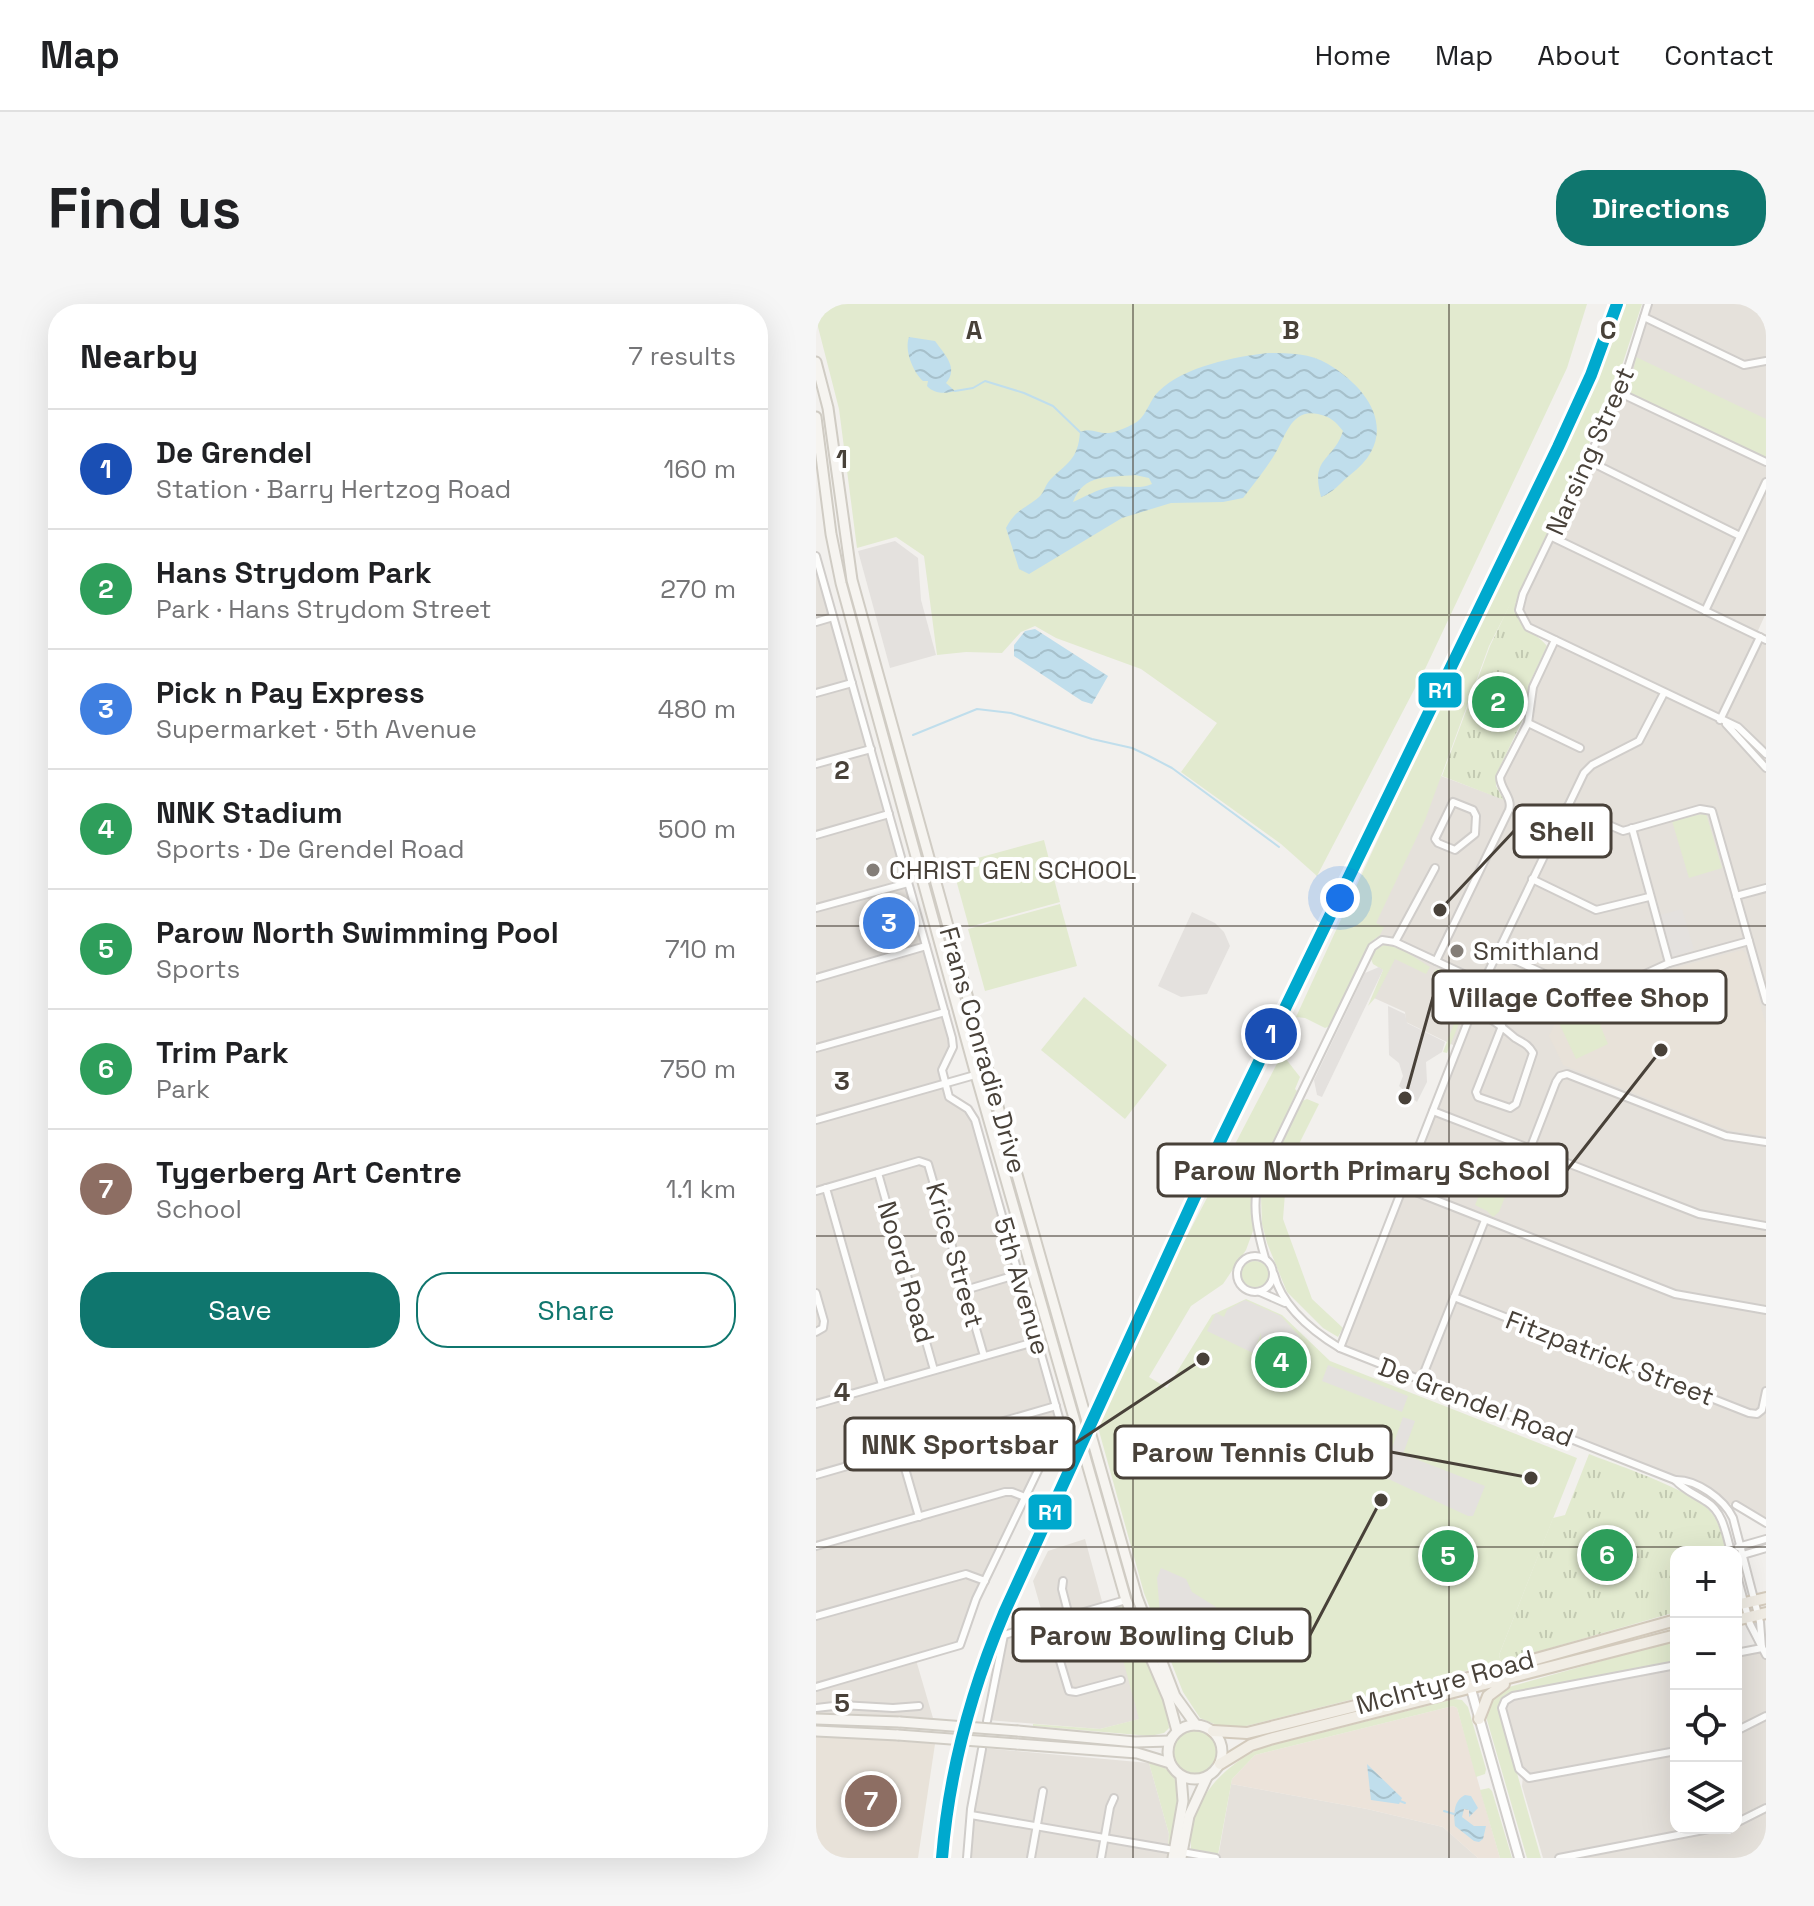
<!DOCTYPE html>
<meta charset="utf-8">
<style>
:root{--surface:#fff;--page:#f6f6f6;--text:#202124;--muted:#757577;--line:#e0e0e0;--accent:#0f766e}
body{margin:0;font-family:"Space Grotesk",sans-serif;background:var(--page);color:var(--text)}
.controls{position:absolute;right:24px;bottom:24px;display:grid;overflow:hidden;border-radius:16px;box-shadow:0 8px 32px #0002}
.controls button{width:72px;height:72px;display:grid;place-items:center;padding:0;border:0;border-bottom:2px solid var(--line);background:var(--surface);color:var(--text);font:40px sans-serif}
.you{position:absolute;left:524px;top:594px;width:28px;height:28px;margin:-20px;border:6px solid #fff;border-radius:50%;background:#1a73e8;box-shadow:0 0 0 12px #1a73e833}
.badge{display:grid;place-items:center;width:52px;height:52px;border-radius:50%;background:var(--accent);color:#fff;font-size:26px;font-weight:700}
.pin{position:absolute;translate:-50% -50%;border:4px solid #fff;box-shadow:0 2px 8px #0006}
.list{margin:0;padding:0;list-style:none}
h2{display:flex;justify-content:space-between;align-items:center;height:104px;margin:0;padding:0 32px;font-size:34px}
h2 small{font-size:26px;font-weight:400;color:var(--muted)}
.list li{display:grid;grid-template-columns:52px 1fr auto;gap:24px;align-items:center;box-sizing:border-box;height:120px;padding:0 32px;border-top:2px solid var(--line)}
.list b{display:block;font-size:30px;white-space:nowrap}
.list p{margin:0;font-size:26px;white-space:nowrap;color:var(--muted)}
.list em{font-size:26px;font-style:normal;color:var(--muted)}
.actions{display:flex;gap:16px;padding:24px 32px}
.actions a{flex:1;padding:18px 0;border:2px solid var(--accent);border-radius:32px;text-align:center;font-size:28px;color:var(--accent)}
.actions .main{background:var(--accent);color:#fff}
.icon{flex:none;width:44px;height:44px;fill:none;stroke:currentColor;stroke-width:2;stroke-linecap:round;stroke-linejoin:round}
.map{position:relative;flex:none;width:950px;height:1554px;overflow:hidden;border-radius:32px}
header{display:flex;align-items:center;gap:48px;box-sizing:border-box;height:112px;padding:0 40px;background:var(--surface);border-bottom:2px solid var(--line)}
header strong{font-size:38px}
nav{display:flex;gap:44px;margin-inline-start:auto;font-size:28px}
.intro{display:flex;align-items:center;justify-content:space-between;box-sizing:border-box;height:192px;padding:0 48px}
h1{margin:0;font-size:56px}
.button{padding:20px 36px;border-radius:32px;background:var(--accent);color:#fff;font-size:28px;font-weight:700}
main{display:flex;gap:48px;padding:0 48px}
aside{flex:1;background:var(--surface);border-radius:32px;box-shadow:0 8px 32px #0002}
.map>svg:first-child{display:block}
.residential{fill:#e5e1db}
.commercial{fill:#ece3da}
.education{fill:#e8e2d9}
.grass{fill:#e2eacf}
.park{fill:url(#park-tufts)}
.parking{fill:#e4e1de}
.water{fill:url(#water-waves);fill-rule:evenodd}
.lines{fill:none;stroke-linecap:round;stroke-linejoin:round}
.stream{stroke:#c0deec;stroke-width:2}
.minor-casing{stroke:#d0cdca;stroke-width:10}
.tertiary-casing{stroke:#d0cdca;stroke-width:12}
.secondary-casing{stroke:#d0ccc4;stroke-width:13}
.primary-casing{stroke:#d3cabc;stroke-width:14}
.minor{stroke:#fdfdfc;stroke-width:6}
.tertiary{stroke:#fdfdfc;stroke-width:8}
.secondary{stroke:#f6f4f0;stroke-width:9}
.primary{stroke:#f1ede5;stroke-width:10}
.secondary-bridge-casing{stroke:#d0ccc4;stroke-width:13;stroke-linecap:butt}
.secondary-bridge{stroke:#f6f4f0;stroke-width:9}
.rail-1-casing{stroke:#fff;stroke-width:18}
.rail-1{stroke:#00a9ce;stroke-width:12}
.grid{fill:none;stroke:#484139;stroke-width:2;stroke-opacity:0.55}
.poi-dot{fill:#847e78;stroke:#fff;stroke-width:3}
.labels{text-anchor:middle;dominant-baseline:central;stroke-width:8;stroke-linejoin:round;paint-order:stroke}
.street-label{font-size:26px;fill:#484139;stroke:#fff}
.poi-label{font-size:26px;fill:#484139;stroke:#fff;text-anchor:start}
.grid-label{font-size:26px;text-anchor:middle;font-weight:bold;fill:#484139;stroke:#fff;stroke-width:8;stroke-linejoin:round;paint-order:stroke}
.leader{fill:none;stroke:#484139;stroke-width:3}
.callout-dot{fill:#484139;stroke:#fff;stroke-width:3}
.callout{fill:#fff;stroke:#484139;stroke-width:3}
.callout-label{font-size:28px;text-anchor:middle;font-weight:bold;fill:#484139}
.line-badge{stroke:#fff;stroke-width:3}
.badge-label{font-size:22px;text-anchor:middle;font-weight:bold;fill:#fff}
</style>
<header>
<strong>Map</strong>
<nav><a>Home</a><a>Map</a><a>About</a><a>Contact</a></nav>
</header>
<div class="intro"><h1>Find us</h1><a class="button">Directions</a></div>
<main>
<aside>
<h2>Nearby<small>7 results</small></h2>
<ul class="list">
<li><span class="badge" style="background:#1a4fb4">1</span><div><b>De Grendel</b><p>Station · Barry Hertzog Road</p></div><em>160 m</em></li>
<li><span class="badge" style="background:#2e9e5b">2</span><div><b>Hans Strydom Park</b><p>Park · Hans Strydom Street</p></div><em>270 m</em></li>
<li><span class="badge" style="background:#3f7fe0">3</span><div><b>Pick n Pay Express</b><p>Supermarket · 5th Avenue</p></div><em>480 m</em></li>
<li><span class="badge" style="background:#2e9e5b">4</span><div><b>NNK Stadium</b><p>Sports · De Grendel Road</p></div><em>500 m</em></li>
<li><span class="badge" style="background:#2e9e5b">5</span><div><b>Parow North Swimming Pool</b><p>Sports</p></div><em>710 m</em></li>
<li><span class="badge" style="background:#2e9e5b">6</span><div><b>Trim Park</b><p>Park</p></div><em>750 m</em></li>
<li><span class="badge" style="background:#8d6e63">7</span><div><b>Tygerberg Art Centre</b><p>School</p></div><em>1.1 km</em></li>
</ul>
<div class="actions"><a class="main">Save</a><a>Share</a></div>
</aside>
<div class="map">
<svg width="950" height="1554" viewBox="0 0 950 1554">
<defs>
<pattern id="park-tufts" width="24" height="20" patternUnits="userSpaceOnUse" patternTransform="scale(2)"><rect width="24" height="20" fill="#e2eacf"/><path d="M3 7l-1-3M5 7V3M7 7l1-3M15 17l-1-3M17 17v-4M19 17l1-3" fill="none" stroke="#c3cab2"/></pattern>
<pattern id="water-waves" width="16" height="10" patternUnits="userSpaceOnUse" patternTransform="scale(2)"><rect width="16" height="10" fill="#c0deec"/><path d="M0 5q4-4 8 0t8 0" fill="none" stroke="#a6c0cb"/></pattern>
</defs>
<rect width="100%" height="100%" fill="#f2f0ed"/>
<g class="residential">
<polygon points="832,0 950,0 950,309 940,331 950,336 950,1220 871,1176 859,1176 524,1043 641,743 590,718 589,708 558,694 585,640 563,637 555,626 625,472 687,495 691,492 684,473 712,419 718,383 739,336 712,322 706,311 705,297 805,88"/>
<polygon points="0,250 137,739 128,759 134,793 156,808 244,1120 161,1295 146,1339 100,1356 117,1414 0,1409"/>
<polygon points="269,1235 287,1301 292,1300 324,1415 284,1425 172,1416 187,1335 229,1319 217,1277 232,1247"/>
<polygon points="946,1344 950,1352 950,1554 727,1554 706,1482 707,1472 686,1403 696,1392 860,1360 860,1524 920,1524 920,1349"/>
<polygon points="167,1444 333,1459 353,1530 352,1545 358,1547 356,1554 152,1554"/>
<polygon points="415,1480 551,1505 627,1523 662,1554 402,1554"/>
</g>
<polygon class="commercial" points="637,1402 641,1404 684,1554 662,1554 627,1523 551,1505 415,1480 416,1475 439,1451"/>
<g class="education">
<polygon points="926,646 930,649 950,721 950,832 912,826 747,761 733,732 738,721 855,665"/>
<polygon points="0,1433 29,1433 119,1440 102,1554 0,1554"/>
</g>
<g class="grass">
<polygon points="0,0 771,0 751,64 610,363 501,572 465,540 365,468 401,419 325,365 240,334 219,322 205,328 186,349 150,348 121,351 108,252 80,233 41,244 23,105 0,15"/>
<polygon points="805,0 826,0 798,86 700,298 694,301 673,342 609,516 560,619 568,623 564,631 555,638 514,722 509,724 489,714 480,713 669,303 778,76"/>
<polygon points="820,53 950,115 950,155 813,88 811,83 813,74 816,74"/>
<polygon points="890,509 906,564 873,574 856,517"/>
<polygon points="228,536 244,598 153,623 136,561"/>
<polygon points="244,600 261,662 169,687 152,625"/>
<polygon points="570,640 587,646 614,663 610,670 579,655 559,694 552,702 567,666 557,660 555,655 560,645"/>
<polygon points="623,665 657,680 659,685 656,694 653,695 631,749 627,748 650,689 616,673 619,666"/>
<polygon points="836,675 844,692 784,721 792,740 760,755 743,719"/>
<polygon points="268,693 351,761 309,815 225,746"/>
<polygon points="466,750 484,773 479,785 481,787 437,882 437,927 430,946 407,980 375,1002 333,1073 351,1084 396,1011 430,995 466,1011 514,1057 761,1154 683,1351 685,1358 422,1424 403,1422 384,1414 367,1388 328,1289 280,1116 309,1051"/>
<polygon points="491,795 503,800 471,864 467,915 496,995 527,1024 522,1033 507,1024 471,988 451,939 446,920 445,893 448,878 486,797"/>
<polygon points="685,838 707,847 683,908 677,913 671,907 659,901"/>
<circle cx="439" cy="971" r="14"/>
<polygon points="303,1301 309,1304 350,1399 353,1424 348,1429 334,1432 217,1422 217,1420 284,1425 323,1415 293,1304"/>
<path d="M860 1336V1358L695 1389 685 1396 684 1409 725 1554H711L671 1416C669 1400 679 1390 693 1383Z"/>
<path d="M638 1395 646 1396 652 1403 670 1465 669 1470 660 1473 641 1404 637 1402 439 1451 416 1475 402 1551 375 1545C372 1499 405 1463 445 1444Z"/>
<circle cx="379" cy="1448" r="22"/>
<path d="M334 1456C376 1472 362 1504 356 1538L352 1542 353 1530 333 1459Z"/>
<polygon points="673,1484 676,1487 696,1554 684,1554 664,1486"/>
</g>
<g class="park">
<path d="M700 298C700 328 716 324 731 342L715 376 708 413 681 469 680 482 688 496 626 472 674 342 694 300Z"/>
<path d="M773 1150C800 1161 877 1186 894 1207 904 1219 907 1233 911 1248H860V1308L685 1358 683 1351 737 1214 749 1211Z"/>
</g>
<g class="parking">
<polygon points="79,237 102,254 105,296 120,351 74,364 42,247"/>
<polygon points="866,605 878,646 855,653 844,611"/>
<polygon points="376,608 399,619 408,628 414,642 391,690 365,693 342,682"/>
<polygon points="563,663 567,666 506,793 501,791 498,776 549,669"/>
<polygon points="572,702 589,710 591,719 629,738 626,748 610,758 611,778 601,798 583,782 587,772 583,759 573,751"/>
<polygon points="429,996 465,1012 484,1033 479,1044 468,1039 466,1045 445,1035 445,1029 437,1049 391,1027 400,1009 408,1013 411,1006"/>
<polygon points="512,1061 592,1092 586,1108 506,1077"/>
<polygon points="587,1113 599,1117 587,1150 669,1182 657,1212 652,1212 566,1172"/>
<polygon points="345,1264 370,1275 376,1288 400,1303 399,1307 422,1318 404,1360 350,1336 345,1322 341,1274"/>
</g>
<g class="water">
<path d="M93 33 119 37C129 51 143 64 130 79L139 87C130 90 118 90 111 82L112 77H107C97 68 88 46 93 33Z"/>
<path d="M452 49C472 49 494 49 512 60 557 87 584 133 534 171 525 178 517 189 505 193 494 152 517 158 527 127 519 117 515 113 502 110 476 104 470 131 460 148 451 164 438 179 427 194L407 198 355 199 306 214 213 270 203 265 190 224C200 205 209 205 223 193 228 189 229 181 234 176 250 159 262 157 264 128 275 123 282 130 293 129 301 128 315 122 322 117 331 110 334 95 343 87 369 62 418 53 452 49ZM319 171 333 174 336 180C323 186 308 181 295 183 281 185 269 193 257 198 268 169 292 174 319 171Z"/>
<polygon points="219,325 292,372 276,400 266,397 198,352 198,341 209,327"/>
<polygon points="551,1460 586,1494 583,1500 555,1496"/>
<path d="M649 1491 655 1492 662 1504 653 1513V1506L648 1505 646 1513 658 1522H670L667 1535 663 1538 658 1537 639 1522C638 1510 637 1497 649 1491Z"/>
</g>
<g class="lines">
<g class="stream">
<polyline points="139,87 157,84 169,77 208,89 237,102 264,128"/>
<polyline points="97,431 161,405 195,409 276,435 316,444 333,452 356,464 463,543"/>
<polyline points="584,1497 589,1499"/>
<polyline points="628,1507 638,1510"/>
</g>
<g class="minor-casing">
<g id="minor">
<polyline points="832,0 804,89 707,290 703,306 712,323 922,423 950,450"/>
<polyline points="948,0 950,7"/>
<polyline points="828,13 928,61 950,57"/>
<polyline points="804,89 950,158"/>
<polyline points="773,157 924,232"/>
<polyline points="736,233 950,336"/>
<polyline points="0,252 136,734 137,743 126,766 133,793 152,805 159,816 244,1117 242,1125 160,1295 144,1341 0,1383"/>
<polyline points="889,307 950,178"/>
<polyline points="0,318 17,313"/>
<polyline points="0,389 36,379"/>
<polyline points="904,416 944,333"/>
<polyline points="712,419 764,444"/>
<polyline points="910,420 950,464"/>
<polyline points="0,460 55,445"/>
<polygon points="637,498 657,506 660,512 659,530 639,546 622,539 619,535"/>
<polyline points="751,503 807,527 884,505 896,507 950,697"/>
<polyline points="816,524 853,659"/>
<polyline points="0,531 73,510"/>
<polyline points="716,575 780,606 833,593"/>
<polyline points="920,592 950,584"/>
<polyline points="0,604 92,579"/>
<polyline points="579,638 619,564"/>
<polyline points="681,648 779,693 853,659 933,637"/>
<path d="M620 657 693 506C697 494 684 485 684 473L712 419 717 383 739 336"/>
<polyline points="0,674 110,642"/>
<path d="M657 706C674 713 685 722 699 734 707 739 712 740 717 749L700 800 694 804 662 793 660 788 686 722"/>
<polyline points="0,744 129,708"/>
<polyline points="617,807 883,910 950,922"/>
<polyline points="0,816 173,767"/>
<polyline points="714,845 740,778 744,772 751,770 910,832 950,838"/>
<polyline points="62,869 118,1066"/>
<polyline points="587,883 859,990 950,1006"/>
<polyline points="10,884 66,1081"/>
<polyline points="0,887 103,857 112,860 168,1052"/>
<circle cx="439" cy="970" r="18"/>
<path d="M449 954C442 930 435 902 443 877L556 643 566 636 579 638 667 679"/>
<path d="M458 970C466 1003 496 1027 524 1044L859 1176C880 1175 908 1195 917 1214L944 1318 946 1344"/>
<polyline points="149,986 203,970"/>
<polyline points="444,988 469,999"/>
<polyline points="0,989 8,1017 7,1024 0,1028"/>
<polyline points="638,993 933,1109 941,1110 946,1106 950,1087"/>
<polyline points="524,1044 667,679 768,469 776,461 823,437 848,389"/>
<polyline points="605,1076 669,916"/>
<polyline points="0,1100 222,1037"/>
<polyline points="84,1147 103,1213"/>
<polyline points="0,1171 240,1102"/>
<path d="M859 1176C868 1186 879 1190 891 1198 907 1208 910 1230 915 1248"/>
<polyline points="920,1201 950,1219"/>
<polyline points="0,1242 189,1188 196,1188 209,1193"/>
<polyline points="922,1243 950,1235"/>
<polyline points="920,1253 950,1244"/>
<polyline points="920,1268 934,1320 950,1351"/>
<polyline points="247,1277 246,1285 253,1312"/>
<polyline points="0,1312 150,1270 169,1277"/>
<polyline points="232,1317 253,1387 260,1388 305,1376"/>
<polyline points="920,1349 946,1344"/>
<polyline points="860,1361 697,1392 689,1397 686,1404 703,1465 713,1474 860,1447"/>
<polyline points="0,1404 26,1401 77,1404 103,1402"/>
<polyline points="171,1417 188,1331 310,1296"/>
<polyline points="920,1427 950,1412"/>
<polyline points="155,1511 358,1546"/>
<polyline points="920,1519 950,1504"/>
<polyline points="366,1548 400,1554"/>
<polyline points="151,1554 155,1505 166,1445"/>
<polyline points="215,1554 227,1487"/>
<polyline points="285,1554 294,1503 298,1494"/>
<polyline points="743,1554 898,1524"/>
</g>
</g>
<g class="tertiary-casing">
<polyline id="tertiary" points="653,1378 703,1554"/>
</g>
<g class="secondary-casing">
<g id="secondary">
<polyline points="0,58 12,104 36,276 196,853 321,1293 359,1392 380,1421"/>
<polyline points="0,113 15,230 25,279 160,771 310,1296 352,1394 361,1427"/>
<polyline points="0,1415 84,1418"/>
<circle cx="379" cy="1448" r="27"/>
<polyline points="0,1427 82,1431"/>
<polyline points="202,1427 319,1438 354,1437"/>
<polyline points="201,1440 321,1449 354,1459"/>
<polyline points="357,1554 367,1497 365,1472"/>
<polyline points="365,1554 373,1512 391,1473"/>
</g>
</g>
<g class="primary-casing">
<g id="primary">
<polyline points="920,1301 950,1294"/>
<polyline points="920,1316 950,1309"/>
<polyline points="663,1415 672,1392 688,1380"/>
<polyline points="397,1427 431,1429 652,1374 860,1316"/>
<polyline points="404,1460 435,1441 454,1435 860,1331"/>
</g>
</g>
<use href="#minor" class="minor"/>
<use href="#tertiary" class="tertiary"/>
<use href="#secondary" class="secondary"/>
<use href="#primary" class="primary"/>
<g class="secondary-bridge-casing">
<g id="secondary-bridge">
<polyline points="84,1418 202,1427"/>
<polyline points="82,1431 201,1440"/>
</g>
</g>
<use href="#secondary-bridge" class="secondary-bridge"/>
<g class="rail-1-casing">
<path id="rail-1" d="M126 1554C133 1468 154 1389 188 1309L404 838 742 143 775 71 801 0"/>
</g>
<use href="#rail-1" class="rail-1"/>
</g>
<path class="grid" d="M317 0V1554M633 0V1554M0 311H950M0 622H950M0 932H950M0 1243H950"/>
<g class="poi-dot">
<circle cx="57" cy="566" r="8"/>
<circle cx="641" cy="647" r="8"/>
</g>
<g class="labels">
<g class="street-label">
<text transform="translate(774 147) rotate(-66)">Narsing Street</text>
<text transform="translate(167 746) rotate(74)">Frans Conradie Drive</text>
<text transform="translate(139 951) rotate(74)">Krice Street</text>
<text transform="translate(90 968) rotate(74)">Noord Road</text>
<text transform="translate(206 982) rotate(74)">5th Avenue</text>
<text transform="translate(794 1054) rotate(21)">Fitzpatrick Street</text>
<text transform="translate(660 1098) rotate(21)">De Grendel Road</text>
<text transform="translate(629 1378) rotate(-15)">McIntyre Road</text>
</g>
<g class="poi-label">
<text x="73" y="566">CHRIST GEN SCHOOL</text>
<text x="657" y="647">Smithland</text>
</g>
</g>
<g class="grid-label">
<text x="158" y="35">A</text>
<text x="475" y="35">B</text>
<text x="792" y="35">C</text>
<text x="26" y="164">1</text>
<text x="26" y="475">2</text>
<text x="26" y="786">3</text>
<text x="26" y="1097">4</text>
<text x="26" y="1408">5</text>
</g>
<path class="leader" d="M624 606L698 527M589 794L617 693M845 746L751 866M387 1055L258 1140M715 1174L575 1148M565 1196L494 1331"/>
<g class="callout-dot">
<circle cx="624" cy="606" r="8"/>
<circle cx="589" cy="794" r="8"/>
<circle cx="845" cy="746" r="8"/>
<circle cx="387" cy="1055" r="8"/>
<circle cx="715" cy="1174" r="8"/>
<circle cx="565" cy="1196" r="8"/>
</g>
<g class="callout">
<rect x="698" y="501" width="97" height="52" rx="8"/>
<rect x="617" y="667" width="293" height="52" rx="8"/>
<rect x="342" y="840" width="409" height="52" rx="8"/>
<rect x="29" y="1114" width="229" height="52" rx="8"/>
<rect x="299" y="1122" width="276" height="52" rx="8"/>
<rect x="197" y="1305" width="297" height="52" rx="8"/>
</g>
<g class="callout-label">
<text x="746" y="537">Shell</text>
<text x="763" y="703">Village Coffee Shop</text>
<text x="546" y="876">Parow North Primary School</text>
<text x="144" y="1150">NNK Sportsbar</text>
<text x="437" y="1158">Parow Tennis Club</text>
<text x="346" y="1341">Parow Bowling Club</text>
</g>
<g class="line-badge">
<rect x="601" y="367" width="46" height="38" rx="8" fill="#00a9ce"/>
<rect x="211" y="1189" width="46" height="38" rx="8" fill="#00a9ce"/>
</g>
<g class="badge-label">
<text x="624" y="394">R1</text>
<text x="234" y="1216">R1</text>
</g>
</svg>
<div class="controls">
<button>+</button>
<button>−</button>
<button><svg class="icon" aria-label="locate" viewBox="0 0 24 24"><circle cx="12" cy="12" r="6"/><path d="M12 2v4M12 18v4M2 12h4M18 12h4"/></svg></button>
<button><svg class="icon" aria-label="layers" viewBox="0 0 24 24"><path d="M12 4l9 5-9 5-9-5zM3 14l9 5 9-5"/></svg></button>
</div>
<div class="you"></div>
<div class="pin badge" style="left:455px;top:730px;background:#1a4fb4">1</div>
<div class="pin badge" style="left:682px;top:398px;background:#2e9e5b">2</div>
<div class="pin badge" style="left:73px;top:619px;background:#3f7fe0">3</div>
<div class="pin badge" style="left:465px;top:1058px;background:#2e9e5b">4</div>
<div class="pin badge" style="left:632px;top:1252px;background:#2e9e5b">5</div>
<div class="pin badge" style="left:791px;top:1251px;background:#2e9e5b">6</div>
<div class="pin badge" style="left:55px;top:1497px;background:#8d6e63">7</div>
</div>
</main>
